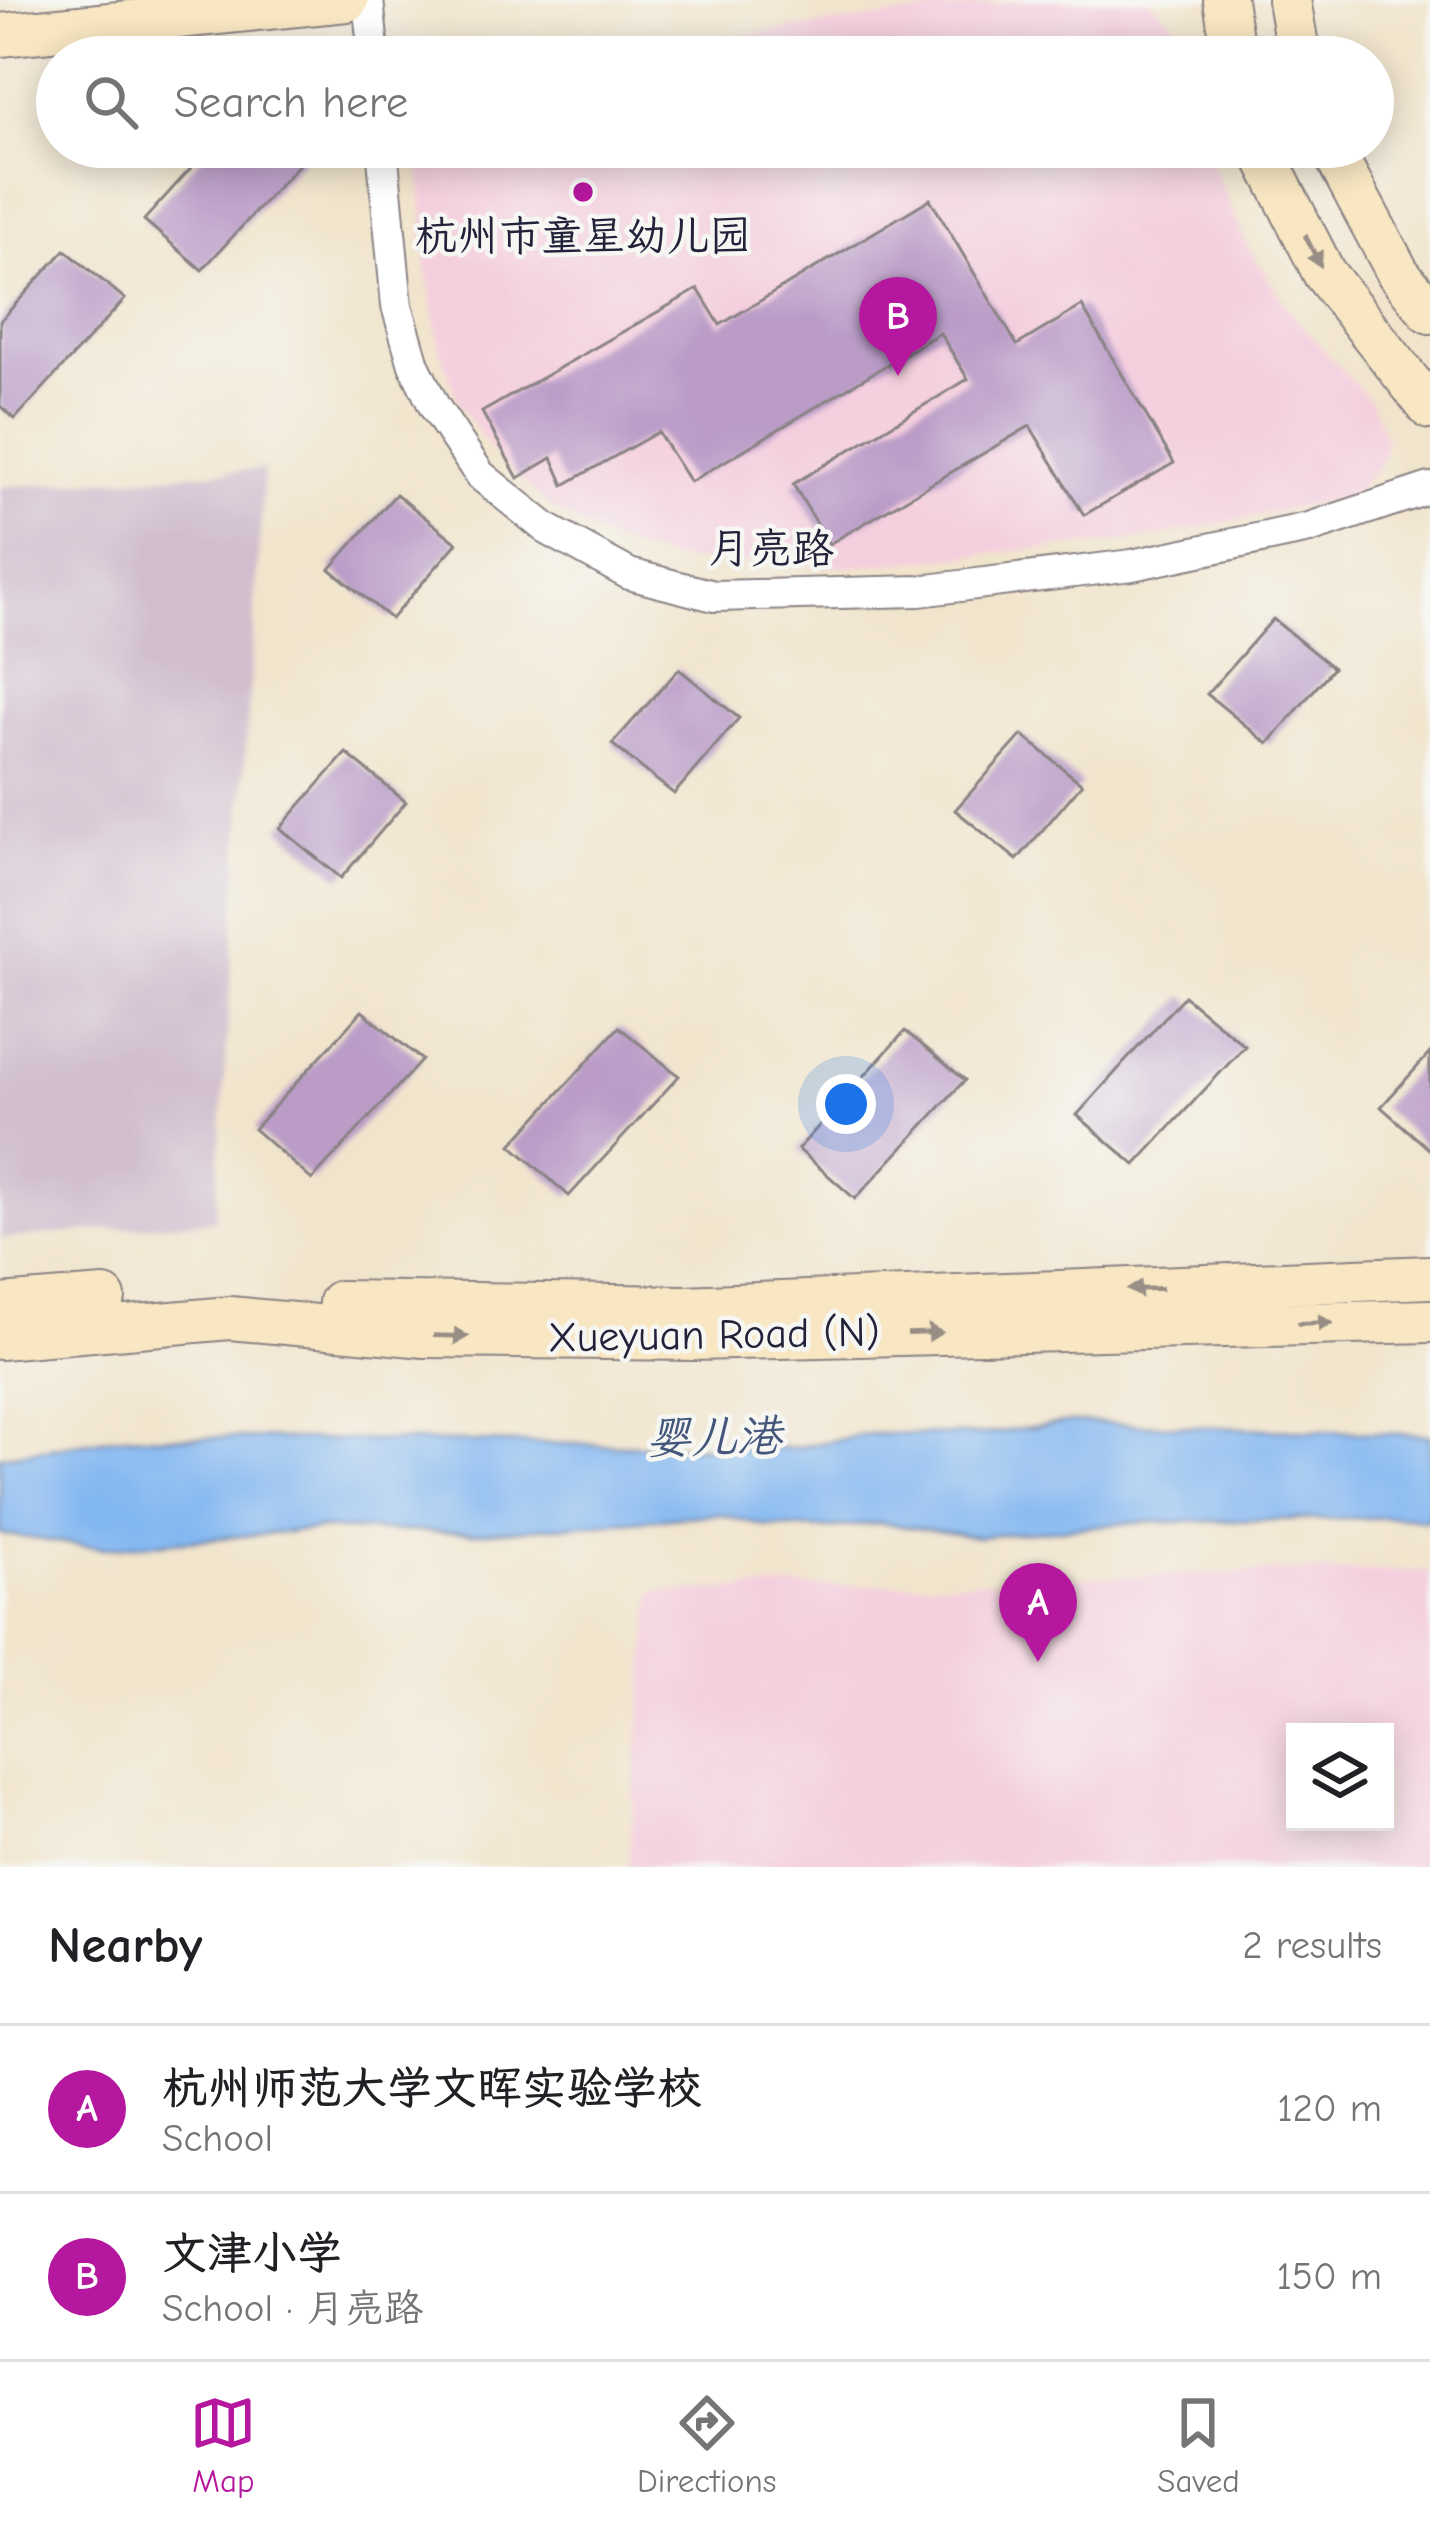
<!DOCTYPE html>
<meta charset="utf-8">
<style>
:root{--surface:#fff;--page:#f2f2f2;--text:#202124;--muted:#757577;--line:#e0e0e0;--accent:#b5179e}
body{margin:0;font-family:"Comic Neue","LXGW WenKai TC",sans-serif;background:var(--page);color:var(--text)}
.controls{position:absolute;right:36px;bottom:36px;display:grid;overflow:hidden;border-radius:0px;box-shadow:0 6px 30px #0003}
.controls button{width:108px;height:108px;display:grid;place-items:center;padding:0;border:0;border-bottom:3px solid var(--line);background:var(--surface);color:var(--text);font:60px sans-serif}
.you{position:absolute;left:846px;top:1104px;width:42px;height:42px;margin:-30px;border:9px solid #fff;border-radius:50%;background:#1a73e8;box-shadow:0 0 0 18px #1a73e833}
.badge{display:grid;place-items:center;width:78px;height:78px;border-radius:50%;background:var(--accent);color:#fff;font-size:39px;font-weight:700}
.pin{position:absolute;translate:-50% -99px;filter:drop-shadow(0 3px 6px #0008)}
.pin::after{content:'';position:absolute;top:63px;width:42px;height:36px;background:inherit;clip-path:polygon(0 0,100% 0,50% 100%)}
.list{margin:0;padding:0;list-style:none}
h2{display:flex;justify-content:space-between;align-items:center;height:156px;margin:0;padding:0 48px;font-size:51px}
h2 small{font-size:39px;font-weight:400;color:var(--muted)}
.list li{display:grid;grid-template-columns:78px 1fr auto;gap:36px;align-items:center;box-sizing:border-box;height:168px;padding:0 48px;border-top:3px solid var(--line)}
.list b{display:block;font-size:45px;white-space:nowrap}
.list p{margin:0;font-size:39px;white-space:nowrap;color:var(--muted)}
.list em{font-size:39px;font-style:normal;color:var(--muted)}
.icon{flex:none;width:66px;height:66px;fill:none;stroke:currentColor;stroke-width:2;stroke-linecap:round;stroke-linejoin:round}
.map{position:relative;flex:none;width:1430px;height:1867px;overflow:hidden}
.search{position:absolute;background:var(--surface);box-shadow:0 6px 30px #0003;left:36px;right:36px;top:36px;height:132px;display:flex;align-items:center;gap:30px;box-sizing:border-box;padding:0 42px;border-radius:66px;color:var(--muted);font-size:45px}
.sheet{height:492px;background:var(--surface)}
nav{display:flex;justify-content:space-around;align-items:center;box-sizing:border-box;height:168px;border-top:3px solid var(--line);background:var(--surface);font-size:33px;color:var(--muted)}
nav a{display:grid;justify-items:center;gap:6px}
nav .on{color:var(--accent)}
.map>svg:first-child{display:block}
.built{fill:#f4cfde;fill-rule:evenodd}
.industrial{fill:#d0bdce}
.water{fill:#83b7f1;stroke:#526c96;stroke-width:3}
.building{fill:#ba9cc7}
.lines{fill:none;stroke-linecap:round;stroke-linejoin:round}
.street-casing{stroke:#8a8384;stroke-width:34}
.secondary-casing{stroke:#8a8384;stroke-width:46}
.street{stroke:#fff;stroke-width:30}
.secondary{stroke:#f9e7c3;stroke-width:42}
.oneway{fill:#988e86}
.poi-dot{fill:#b5179e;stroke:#f6f6f2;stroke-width:4.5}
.labels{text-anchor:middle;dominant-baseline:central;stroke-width:9;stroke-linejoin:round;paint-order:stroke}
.poi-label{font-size:42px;fill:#22223b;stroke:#f6f6f2}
.street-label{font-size:42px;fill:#22223b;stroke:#f6f6f2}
.water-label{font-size:45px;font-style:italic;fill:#44567b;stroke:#f6f6f2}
</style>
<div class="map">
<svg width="1430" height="1867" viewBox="0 0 1430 1867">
<rect width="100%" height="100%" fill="#f6f6f2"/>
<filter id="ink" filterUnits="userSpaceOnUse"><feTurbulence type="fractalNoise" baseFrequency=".00833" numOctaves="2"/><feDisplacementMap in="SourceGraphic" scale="24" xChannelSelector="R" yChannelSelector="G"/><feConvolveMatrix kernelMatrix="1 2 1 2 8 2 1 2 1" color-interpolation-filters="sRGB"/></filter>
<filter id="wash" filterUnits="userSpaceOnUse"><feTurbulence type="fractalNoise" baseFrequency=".004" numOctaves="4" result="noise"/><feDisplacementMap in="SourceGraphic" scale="48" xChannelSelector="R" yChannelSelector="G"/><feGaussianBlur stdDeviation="2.7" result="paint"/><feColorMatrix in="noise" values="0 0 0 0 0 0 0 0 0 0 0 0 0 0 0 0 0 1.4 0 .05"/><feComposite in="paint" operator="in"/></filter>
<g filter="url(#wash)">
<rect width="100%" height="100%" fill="#f1e4cc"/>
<g class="built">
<polygon points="1026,0 1148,0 1172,20 1187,46 1187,57 440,57 467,46 741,35"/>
<polygon points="419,147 1205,147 1247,245 1293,316 1371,402 1386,439 1381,463 1351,496 1145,539 847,567 675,560 609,542 549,506 497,459 459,404 440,350 426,266"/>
<path d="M1283 1571H1430V1867H628L652 1592ZM1295 1732H1385V1822H1295Z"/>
</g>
<polygon class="industrial" points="264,469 215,1220 0,1239 0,487"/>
<polygon class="water" points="1073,1422 1430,1435 1430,1521 1406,1517 1125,1523 978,1537 880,1523 823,1529 766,1526 719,1514 474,1533 324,1529 101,1548 0,1534 0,1456 127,1436 792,1448 871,1434 979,1435"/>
<g id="blocks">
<g class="building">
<polygon points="210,147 307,147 312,150 202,270 144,220"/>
<polygon points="930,199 1017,345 1082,306 1174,463 1084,515 1030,426 829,544 793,484 968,379 940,333 690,482 658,432 564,485 552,458 518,478 482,412 698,289 720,325"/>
<polygon points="65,250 125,299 15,419 0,406 0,321"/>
<polygon points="396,494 457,543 391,619 330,569"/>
<polygon points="1273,619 1333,668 1268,744 1207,694"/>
<polygon points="679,669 739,718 674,794 612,744"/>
<polygon points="1022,735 1082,784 1017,860 955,810"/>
<polygon points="346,753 406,802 341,878 280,828"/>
<polygon points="1184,996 1245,1046 1135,1165 1077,1115"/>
<polygon points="362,1011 422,1060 312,1180 254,1129"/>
<polygon points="619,1027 679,1076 569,1196 511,1145"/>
<polygon points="905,1031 965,1080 855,1199 798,1149"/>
<polygon points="1430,1053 1430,1150 1381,1107"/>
</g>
</g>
</g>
<g filter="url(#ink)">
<use href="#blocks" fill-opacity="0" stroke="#8a8384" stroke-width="3"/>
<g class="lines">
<g class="street-casing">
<g id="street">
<polyline points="368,0 374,57"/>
<polyline points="382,147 397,306 414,365 434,406 480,475 547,529 629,574 714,596 919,591 1132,565 1309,528 1430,488"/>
</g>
</g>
<g class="secondary-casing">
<g id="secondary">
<polyline points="1225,0 1234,57"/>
<polyline points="1289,0 1299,57"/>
<polyline points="0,35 347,0"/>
<polyline points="1260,147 1324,273 1430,408"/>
<polyline points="1331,147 1398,273 1430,312"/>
<polyline points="340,1302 684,1307 1430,1277"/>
<polyline points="0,1306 104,1298"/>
<polyline points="0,1338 230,1318 425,1336 693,1339 1430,1321"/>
</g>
</g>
<use href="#street" class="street"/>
<use href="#secondary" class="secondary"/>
</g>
<defs><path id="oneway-solid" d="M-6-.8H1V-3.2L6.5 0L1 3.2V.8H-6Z" transform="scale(3)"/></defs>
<g class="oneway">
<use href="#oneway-solid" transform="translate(1313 251) rotate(63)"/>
<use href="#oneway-solid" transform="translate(1145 1289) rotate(178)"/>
<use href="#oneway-solid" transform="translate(1315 1323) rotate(-1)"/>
<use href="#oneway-solid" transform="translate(925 1333) rotate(-2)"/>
<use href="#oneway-solid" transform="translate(451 1336) rotate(1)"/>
</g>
</g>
<circle class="poi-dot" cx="583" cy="192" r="12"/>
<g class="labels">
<g class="poi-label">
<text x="583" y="236">杭州市童星幼儿园</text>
</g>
<g class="street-label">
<text transform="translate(771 549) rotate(1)">月亮路</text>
<text transform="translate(714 1335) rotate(-1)">Xueyuan Road (N)</text>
</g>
<g class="water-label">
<text transform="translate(714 1437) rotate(-1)">婴儿港</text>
</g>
</g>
</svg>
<div class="controls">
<button><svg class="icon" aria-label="layers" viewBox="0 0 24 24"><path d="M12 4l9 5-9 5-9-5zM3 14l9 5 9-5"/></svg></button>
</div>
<div class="you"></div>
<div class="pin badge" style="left:1038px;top:1662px">A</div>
<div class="pin badge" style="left:898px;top:376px">B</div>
<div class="search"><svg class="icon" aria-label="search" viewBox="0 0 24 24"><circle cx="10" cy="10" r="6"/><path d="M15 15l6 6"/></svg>Search here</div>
</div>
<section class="sheet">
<h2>Nearby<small>2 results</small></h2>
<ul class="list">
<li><span class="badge">A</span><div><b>杭州师范大学文晖实验学校</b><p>School</p></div><em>120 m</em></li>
<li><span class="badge">B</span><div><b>文津小学</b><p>School · 月亮路</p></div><em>150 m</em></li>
</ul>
</section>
<nav>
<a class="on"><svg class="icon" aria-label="map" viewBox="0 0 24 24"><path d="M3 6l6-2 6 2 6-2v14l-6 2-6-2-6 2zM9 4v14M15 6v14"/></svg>Map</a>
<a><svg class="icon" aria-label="directions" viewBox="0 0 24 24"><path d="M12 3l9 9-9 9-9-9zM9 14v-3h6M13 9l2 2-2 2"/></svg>Directions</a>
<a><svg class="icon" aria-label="saved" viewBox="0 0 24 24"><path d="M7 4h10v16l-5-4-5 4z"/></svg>Saved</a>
</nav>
